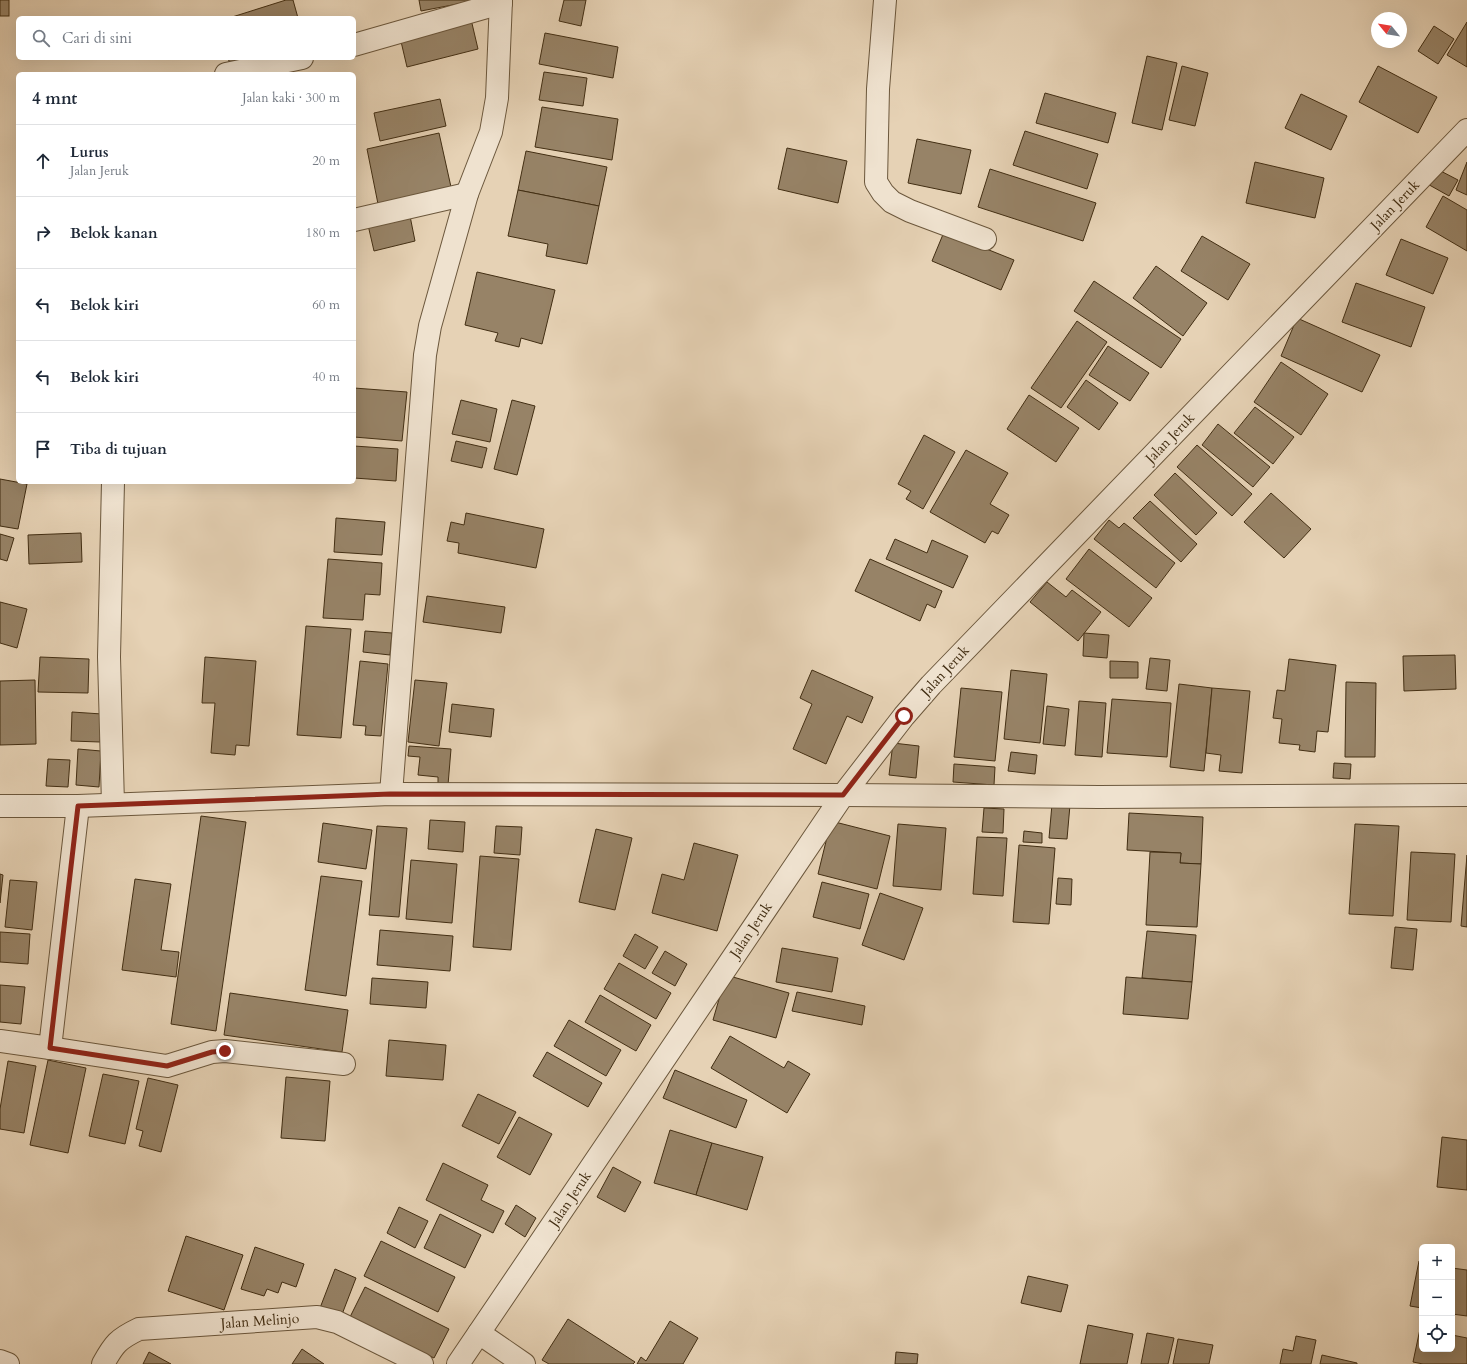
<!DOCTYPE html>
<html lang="id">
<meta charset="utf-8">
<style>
:root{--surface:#fff;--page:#f2f2f3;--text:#1f2937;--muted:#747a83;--line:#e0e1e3}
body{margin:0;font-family:Cardo,serif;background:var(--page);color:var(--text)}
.controls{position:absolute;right:12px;bottom:12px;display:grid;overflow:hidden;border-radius:6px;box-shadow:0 4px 16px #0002}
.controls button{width:36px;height:36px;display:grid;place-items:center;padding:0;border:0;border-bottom:1px solid var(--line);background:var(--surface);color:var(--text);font:20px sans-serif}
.compass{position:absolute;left:1371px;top:12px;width:36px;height:36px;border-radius:50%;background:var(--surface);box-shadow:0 4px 16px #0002;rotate:300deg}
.stop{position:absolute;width:12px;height:12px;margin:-9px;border:3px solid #8f2418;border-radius:50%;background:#fff}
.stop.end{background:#8f2418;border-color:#fff;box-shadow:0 1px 4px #0008}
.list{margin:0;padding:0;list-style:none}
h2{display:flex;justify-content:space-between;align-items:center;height:52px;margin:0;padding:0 16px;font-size:17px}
h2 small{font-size:13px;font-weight:400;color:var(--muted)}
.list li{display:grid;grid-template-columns:26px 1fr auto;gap:12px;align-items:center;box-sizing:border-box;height:72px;padding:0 16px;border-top:1px solid var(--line)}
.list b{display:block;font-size:15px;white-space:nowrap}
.list p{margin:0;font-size:13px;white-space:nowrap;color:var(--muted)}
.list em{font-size:13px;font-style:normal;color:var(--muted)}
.icon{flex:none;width:22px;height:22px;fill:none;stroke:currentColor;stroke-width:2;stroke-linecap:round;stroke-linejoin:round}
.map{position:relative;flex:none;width:1467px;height:1364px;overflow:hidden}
.search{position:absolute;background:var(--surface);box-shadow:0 4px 16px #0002;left:16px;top:16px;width:340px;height:44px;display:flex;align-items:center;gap:10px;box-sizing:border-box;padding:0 14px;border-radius:6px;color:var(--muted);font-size:15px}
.panel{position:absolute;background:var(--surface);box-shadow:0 4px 16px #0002;left:16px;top:72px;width:340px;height:412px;border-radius:6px}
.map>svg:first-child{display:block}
.building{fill:#978367;stroke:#422e13}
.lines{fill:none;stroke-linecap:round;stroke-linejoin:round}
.minor-casing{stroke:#6b573c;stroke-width:24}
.minor{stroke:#efe2cf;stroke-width:22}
.route{stroke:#8f2418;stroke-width:5}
.labels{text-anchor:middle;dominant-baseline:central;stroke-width:3.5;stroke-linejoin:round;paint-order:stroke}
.street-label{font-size:14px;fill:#422e13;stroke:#efe2cf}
</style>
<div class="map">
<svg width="1467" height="1364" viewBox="0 0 1467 1364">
<rect width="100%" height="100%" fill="#e6d2b5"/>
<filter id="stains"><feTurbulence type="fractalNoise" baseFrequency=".005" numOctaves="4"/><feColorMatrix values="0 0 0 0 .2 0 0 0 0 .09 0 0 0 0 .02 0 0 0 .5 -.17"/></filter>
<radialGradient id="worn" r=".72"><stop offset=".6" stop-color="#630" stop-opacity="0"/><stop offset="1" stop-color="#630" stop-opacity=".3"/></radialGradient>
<g class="building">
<rect x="0" y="0" width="9" height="16"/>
<polygon points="286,0 293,0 298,18 229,18"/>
<polygon points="419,0 468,0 468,2 421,11"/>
<polygon points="564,0 586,0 581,26 559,21"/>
<polygon points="470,15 478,49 407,67 399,33"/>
<polygon points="1467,22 1467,67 1447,55"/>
<polygon points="1434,26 1454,39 1438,64 1418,51"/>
<polygon points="545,33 618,47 613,78 539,64"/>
<polygon points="1147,56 1177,63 1162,130 1132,123"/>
<polygon points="228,58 260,58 231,67"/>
<polygon points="1182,66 1208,73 1195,126 1169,120"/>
<polygon points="1378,66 1437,97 1418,133 1359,102"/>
<polygon points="544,72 587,78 583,106 539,100"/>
<polygon points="1045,93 1116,113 1108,143 1036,123"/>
<polygon points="1301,94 1347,116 1331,150 1285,128"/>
<polygon points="440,99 446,126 380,141 374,113"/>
<polygon points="542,107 618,119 612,160 535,147"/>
<polygon points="1025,131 1098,154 1087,189 1013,165"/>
<polygon points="439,133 451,187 378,204 367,149"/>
<polygon points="917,139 971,150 961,194 908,183"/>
<polygon points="787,148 847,161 838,203 778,189"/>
<polygon points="526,151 607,167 599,206 518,190"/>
<polygon points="1255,162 1324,178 1315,218 1246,203"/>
<polygon points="1467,162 1467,195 1456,190"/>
<polygon points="1433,167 1458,180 1449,196 1424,182"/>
<polygon points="990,169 1096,203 1083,241 978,207"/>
<polygon points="518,190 599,206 587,264 546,256 548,244 508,236"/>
<polygon points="1443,196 1467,210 1467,251 1426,227"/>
<polygon points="410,216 415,241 374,251 368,225"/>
<polygon points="944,232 1014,260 1001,290 932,261"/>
<polygon points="1202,236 1250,264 1228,300 1181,271"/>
<polygon points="1401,239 1448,258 1433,294 1386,275"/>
<polygon points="1156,266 1207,303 1183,336 1133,298"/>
<polygon points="477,272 555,290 542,344 521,338 519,347 495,341 498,333 465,325"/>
<polygon points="1094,281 1181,339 1161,368 1074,311"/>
<polygon points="1356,283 1425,307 1411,347 1342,322"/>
<polygon points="1297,318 1380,355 1362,392 1281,356"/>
<polygon points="1077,321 1107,342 1061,408 1031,388"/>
<polygon points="1108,346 1149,373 1130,401 1089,375"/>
<polygon points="1281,362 1328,394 1301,435 1254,402"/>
<polygon points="1086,380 1118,403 1099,430 1067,407"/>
<polygon points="354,388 407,392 402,441 354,437"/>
<polygon points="1029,395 1079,428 1056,462 1007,429"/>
<polygon points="461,400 497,409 490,442 452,434"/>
<polygon points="512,400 535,406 517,475 494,469"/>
<polygon points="1255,407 1294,437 1273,464 1234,433"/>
<polygon points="1218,424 1270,467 1253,487 1202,445"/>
<polygon points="924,435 955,452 923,509 906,499 911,491 898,484"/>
<polygon points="456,441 487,448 482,468 451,461"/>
<polygon points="1197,445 1252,494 1232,516 1177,467"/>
<polygon points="354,446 398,449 396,481 354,478"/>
<polygon points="966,450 1008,473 990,504 1009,515 998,534 992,531 985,543 930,512"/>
<polygon points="1175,473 1217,513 1196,535 1154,495"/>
<polygon points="0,479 27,484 18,529 0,526"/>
<polygon points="1271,493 1311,529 1284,558 1244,522"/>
<polygon points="1150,501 1197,544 1181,562 1133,518"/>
<polygon points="466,513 544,529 536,568 458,553 459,543 447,541 451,522 464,525"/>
<polygon points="336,518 385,522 382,555 334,552"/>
<polygon points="1109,520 1119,528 1124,523 1175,563 1156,588 1094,539"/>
<polygon points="81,533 82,562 29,564 28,535"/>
<polygon points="0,534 14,538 7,561 0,559"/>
<polygon points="895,539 927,553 932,540 968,556 953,588 886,559"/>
<polygon points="1089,549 1152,598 1129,627 1066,579"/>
<polygon points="328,559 382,563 380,595 365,594 363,620 323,618"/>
<polygon points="870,559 942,591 935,608 927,604 920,621 855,591"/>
<polygon points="1047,582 1066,597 1072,590 1101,612 1078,641 1030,602"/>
<polygon points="427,596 505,607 501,633 423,622"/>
<polygon points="0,602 27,609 17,648 0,643"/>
<polygon points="306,626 351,629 341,738 297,735"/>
<polygon points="365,631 392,633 390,655 363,652"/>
<polygon points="1084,633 1109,635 1107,658 1083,656"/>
<polygon points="1455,655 1456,689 1404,691 1403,656"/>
<polygon points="40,657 89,659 88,693 38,692"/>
<polygon points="205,657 256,661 249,746 236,745 235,755 211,753 215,703 202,703"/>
<polygon points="1150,658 1170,660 1167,691 1146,689"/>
<polygon points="1289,659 1336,665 1328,732 1317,731 1315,752 1299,750 1300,745 1279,743 1282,719 1273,718 1277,690 1285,691"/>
<polygon points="360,661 388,664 381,736 365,735 366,726 353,725"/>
<polygon points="1110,661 1138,662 1138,678 1110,678"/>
<polygon points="812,670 873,697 862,723 847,716 826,764 793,749 812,704 800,698"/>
<polygon points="1011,670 1047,674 1040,743 1004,739"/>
<polygon points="35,680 36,744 0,745 0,681"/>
<polygon points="415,680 447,683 439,746 408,742"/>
<polygon points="1346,682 1376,683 1375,757 1345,757"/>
<polygon points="1179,684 1212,688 1204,771 1170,767"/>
<polygon points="961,688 1002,692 995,761 954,757"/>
<polygon points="1212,688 1250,691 1242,773 1219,771 1221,755 1206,753"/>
<polygon points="1112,699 1171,703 1167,757 1107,753"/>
<polygon points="1079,701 1106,703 1102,757 1075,755"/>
<polygon points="452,704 494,709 491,737 449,732"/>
<polygon points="1047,706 1069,709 1065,746 1043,744"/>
<polygon points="72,712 102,714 100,742 71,741"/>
<polygon points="893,743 919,746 916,778 889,775"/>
<polygon points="409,746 451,749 448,785 438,784 438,777 418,775 420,757 408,756"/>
<polygon points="78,749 101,751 99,787 76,785"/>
<polygon points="1011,752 1037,755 1035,774 1008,771"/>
<polygon points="48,759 70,760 68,787 46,786"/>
<polygon points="1334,763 1351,764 1350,779 1333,778"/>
<polygon points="954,764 995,767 994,785 953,782"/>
<polygon points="1052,804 1070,805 1067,839 1049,838"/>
<polygon points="984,808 1004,809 1003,833 982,832"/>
<polygon points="1129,813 1203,817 1201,864 1180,863 1181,853 1127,850"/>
<polygon points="201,816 246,822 216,1031 171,1024"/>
<polygon points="430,820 465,822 463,852 428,849"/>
<polygon points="831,821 890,836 877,889 818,874"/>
<polygon points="323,823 372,830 366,869 318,862"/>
<polygon points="898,824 946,828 941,890 893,886"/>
<polygon points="1355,824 1399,826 1393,916 1349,914"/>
<polygon points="377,826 407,828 399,917 369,915"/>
<polygon points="496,826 522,827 520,855 494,853"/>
<polygon points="596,829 632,838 615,910 579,902"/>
<polygon points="1024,831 1042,833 1042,843 1023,842"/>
<polygon points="977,837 1007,838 1003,896 973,894"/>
<polygon points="694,843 738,855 717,931 652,913 662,874 684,880"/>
<polygon points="1019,845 1055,848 1049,924 1013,922"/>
<polygon points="1150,852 1181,853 1180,863 1201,864 1197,927 1146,925"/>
<polygon points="1411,852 1455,854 1451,922 1407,920"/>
<polygon points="1467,855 1467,927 1461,926"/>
<polygon points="480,856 519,859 511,950 473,947"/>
<polygon points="411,860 457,864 452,923 406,919"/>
<polygon points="0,874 3,875 0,903"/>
<polygon points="321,876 362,881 346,996 305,990"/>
<polygon points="1058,878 1072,879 1071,905 1056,904"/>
<polygon points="135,879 171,884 161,950 179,952 176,977 122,970"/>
<polygon points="10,880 37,882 32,930 5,927"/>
<polygon points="822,882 869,894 860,929 813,917"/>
<polygon points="880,893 923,908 904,960 862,945"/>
<polygon points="1395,927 1417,929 1413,970 1391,968"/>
<polygon points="380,930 453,936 450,971 377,965"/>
<polygon points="1147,931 1196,935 1192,982 1142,978"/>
<polygon points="0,932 30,934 28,964 0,962"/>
<polygon points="635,934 658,947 645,969 623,956"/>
<polygon points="782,948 838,958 832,992 776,982"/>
<polygon points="665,951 687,964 675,986 652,973"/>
<polygon points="619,963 671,993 656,1019 604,989"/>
<polygon points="726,975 789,993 776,1038 713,1020"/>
<polygon points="1126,977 1192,982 1188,1019 1123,1014"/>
<polygon points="372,978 428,982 426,1008 370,1004"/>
<polygon points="0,985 25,987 21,1024 0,1022"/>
<polygon points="797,992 865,1006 862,1025 792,1011"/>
<polygon points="230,993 348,1010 342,1052 224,1035"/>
<polygon points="600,995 651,1025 636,1051 585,1022"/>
<polygon points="569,1020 621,1050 606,1076 554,1046"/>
<polygon points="730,1036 784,1068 788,1061 810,1074 787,1113 711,1068"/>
<polygon points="389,1040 446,1045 443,1080 386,1076"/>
<polygon points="547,1052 602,1083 588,1107 533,1076"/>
<polygon points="48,1060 86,1068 68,1153 30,1145"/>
<polygon points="8,1061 36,1066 24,1133 0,1129 0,1109"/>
<polygon points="675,1070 747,1100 736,1128 663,1098"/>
<polygon points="103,1074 139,1081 125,1144 89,1136"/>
<polygon points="286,1077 330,1081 325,1141 281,1138"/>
<polygon points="148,1078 178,1085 161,1152 139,1146 143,1131 136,1129"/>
<polygon points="478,1094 516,1112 499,1144 462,1126"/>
<polygon points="519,1117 552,1134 530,1175 497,1157"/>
<polygon points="670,1130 712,1143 696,1195 654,1183"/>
<polygon points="1442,1137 1467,1140 1467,1190 1437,1187"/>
<polygon points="712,1143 763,1157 747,1210 696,1195"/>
<polygon points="443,1163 488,1185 481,1200 504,1211 493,1233 426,1200"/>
<polygon points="613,1167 641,1182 625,1212 597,1197"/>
<polygon points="516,1205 536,1218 525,1237 505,1224"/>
<polygon points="399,1207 428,1221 415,1248 387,1233"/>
<polygon points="440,1214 481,1235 465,1268 424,1248"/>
<polygon points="186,1236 243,1255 224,1310 168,1291"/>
<polygon points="381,1241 455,1277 438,1312 364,1276"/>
<polygon points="255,1247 304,1264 296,1287 282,1282 278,1293 267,1289 264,1296 241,1289"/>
<polygon points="1419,1261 1422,1262 1422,1308 1410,1306"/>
<polygon points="1452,1268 1467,1270 1467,1316 1452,1314"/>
<polygon points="335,1269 356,1278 341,1317 320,1308"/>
<polygon points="1028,1276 1068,1285 1061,1312 1021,1303"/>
<polygon points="365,1287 449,1329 434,1358 350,1317"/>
<polygon points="568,1319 635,1362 633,1364 549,1364 542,1360"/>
<polygon points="670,1321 698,1338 683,1364 637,1364 641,1357 646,1361"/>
<polygon points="1088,1325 1133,1334 1127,1364 1080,1364"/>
<polygon points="1420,1329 1422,1329 1422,1349 1452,1349 1452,1335 1467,1338 1467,1364 1423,1364 1413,1362"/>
<polygon points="1147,1333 1174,1338 1168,1364 1141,1364"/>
<polygon points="1296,1336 1316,1340 1311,1364 1280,1364 1283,1349 1293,1351"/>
<polygon points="1178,1339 1213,1345 1209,1364 1173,1364"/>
<polygon points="302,1349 324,1364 292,1364"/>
<polygon points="149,1352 171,1364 143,1364"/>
<polygon points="896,1352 918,1354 917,1364 895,1364"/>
<polygon points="1322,1355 1357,1363 1357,1364 1320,1364"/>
</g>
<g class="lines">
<g class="minor-casing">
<g id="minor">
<polyline points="885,0 878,89 876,182 883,193 892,202 910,211 985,239"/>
<polyline points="354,45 501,3"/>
<polyline points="226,74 302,58"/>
<polyline points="354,220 467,194"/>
<polyline points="113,482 109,657 113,804"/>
<polyline points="391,794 425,355 430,326 467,194 491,132 497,98 501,0"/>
<polyline points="0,806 78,806 391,794 843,795 1099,797 1467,795"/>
<polyline points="0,1041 50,1048 78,806"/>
<polyline points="50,1048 167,1066 212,1052 225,1051 344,1064"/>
<polyline points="479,1333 524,1364"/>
<polyline points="0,1361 8,1364"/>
<path d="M103 1364C114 1344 118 1339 139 1329L317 1317 337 1322 422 1364"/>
<polyline points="458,1364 843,795 904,716 931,685 1467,130"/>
</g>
</g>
<use href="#minor" class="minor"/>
</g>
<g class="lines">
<polyline class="route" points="225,1051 212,1052 167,1066 50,1048 78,806 390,794 843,795 904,716"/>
</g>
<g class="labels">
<g class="street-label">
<text transform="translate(1395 205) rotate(-46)">Jalan Jeruk</text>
<text transform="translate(1170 438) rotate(-46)">Jalan Jeruk</text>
<text transform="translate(945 671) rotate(-47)">Jalan Jeruk</text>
<text transform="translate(751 930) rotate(-56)">Jalan Jeruk</text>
<text transform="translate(570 1199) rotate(-56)">Jalan Jeruk</text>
<text transform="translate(260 1321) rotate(-4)">Jalan Melinjo</text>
</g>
</g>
<rect width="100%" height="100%" filter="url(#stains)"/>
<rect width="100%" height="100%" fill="url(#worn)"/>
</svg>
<div class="controls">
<button>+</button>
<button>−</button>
<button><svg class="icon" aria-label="locate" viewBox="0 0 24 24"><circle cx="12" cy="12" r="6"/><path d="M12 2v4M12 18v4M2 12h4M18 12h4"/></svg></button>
</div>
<svg class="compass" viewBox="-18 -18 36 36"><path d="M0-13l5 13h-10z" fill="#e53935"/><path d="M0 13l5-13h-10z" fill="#747a83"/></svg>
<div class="stop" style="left:904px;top:716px"></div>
<div class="stop end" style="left:225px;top:1051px"></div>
<div class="search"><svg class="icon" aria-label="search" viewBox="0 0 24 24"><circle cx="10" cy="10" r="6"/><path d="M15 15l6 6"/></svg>Cari di sini</div>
<section class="panel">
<h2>4 mnt<small>Jalan kaki · 300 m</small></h2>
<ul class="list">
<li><svg class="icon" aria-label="ahead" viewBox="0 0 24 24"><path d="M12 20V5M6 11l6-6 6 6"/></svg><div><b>Lurus</b><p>Jalan Jeruk</p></div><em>20 m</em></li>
<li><svg class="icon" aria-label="right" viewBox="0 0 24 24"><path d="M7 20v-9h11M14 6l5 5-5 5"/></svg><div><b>Belok kanan</b></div><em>180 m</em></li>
<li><svg class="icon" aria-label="left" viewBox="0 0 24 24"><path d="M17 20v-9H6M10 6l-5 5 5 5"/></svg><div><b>Belok kiri</b></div><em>60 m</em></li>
<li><svg class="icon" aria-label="left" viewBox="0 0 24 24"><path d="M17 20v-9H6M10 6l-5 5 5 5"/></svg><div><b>Belok kiri</b></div><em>40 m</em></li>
<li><svg class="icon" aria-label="arrive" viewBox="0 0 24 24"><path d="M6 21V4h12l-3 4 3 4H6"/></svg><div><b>Tiba di tujuan</b></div></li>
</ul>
</section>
</div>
